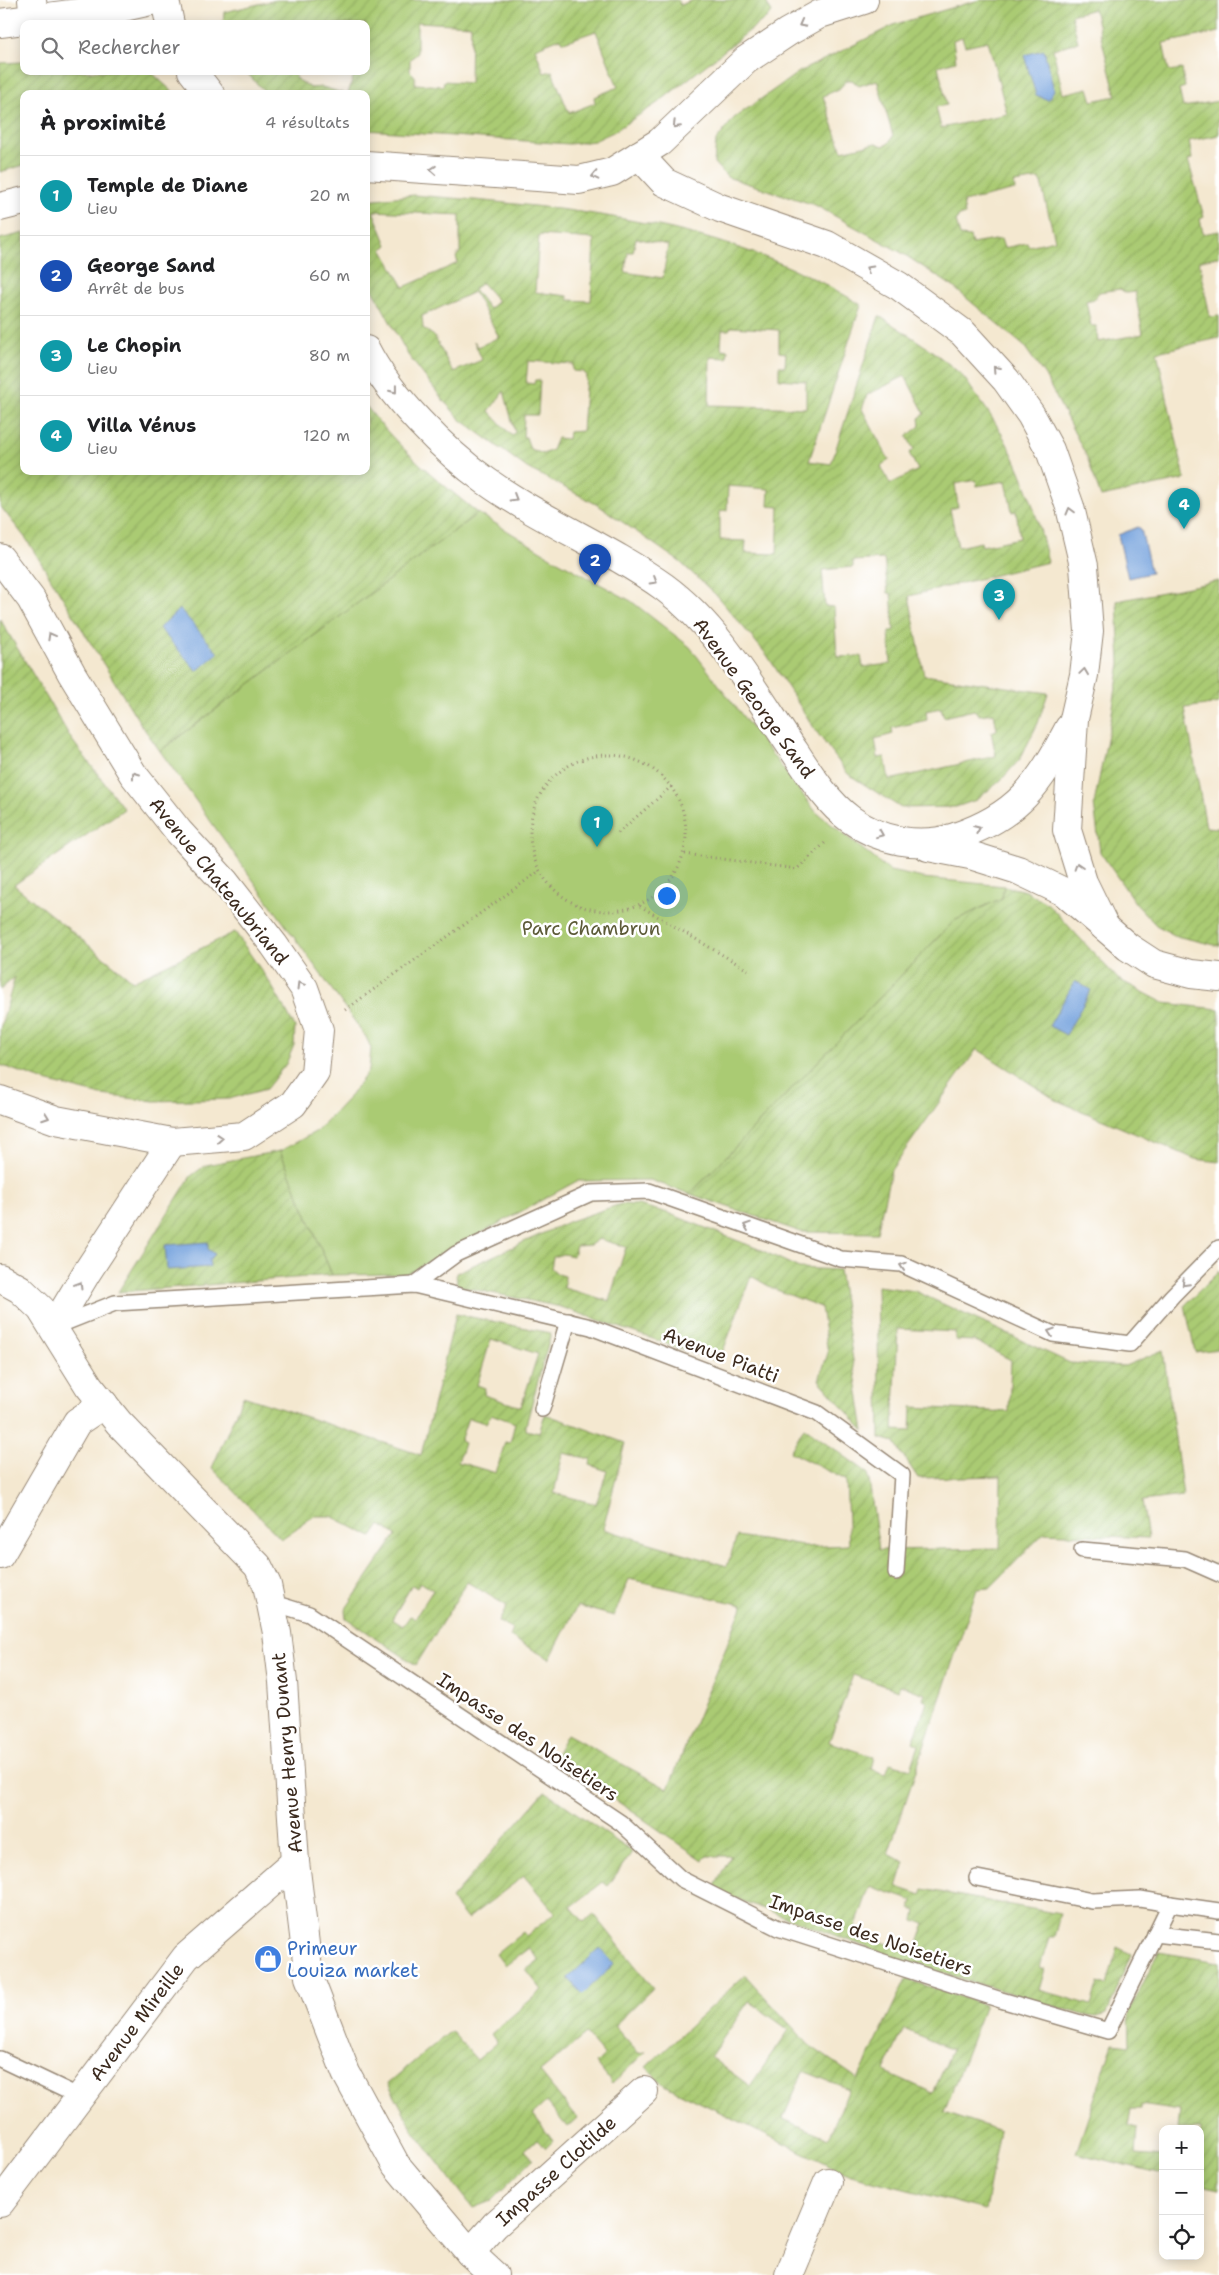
<!DOCTYPE html>
<html lang="fr">
<meta charset="utf-8">
<style>
:root{--surface:#fff;--page:#f2f2f2;--text:#202124;--muted:#757577;--line:#e0e0e0;--accent:#0b8043}
body{margin:0;font-family:"Shantell Sans",sans-serif;background:var(--page);color:var(--text)}
.controls{position:absolute;right:15px;bottom:15px;display:grid;overflow:hidden;border-radius:10px;box-shadow:0 2px 12px #0003}
.controls button{width:45px;height:45px;display:grid;place-items:center;padding:0;border:0;border-bottom:1px solid var(--line);background:var(--surface);color:var(--text);font:25px sans-serif}
.you{position:absolute;left:666px;top:895px;width:18px;height:18px;margin:-12px;border:4px solid #fff;border-radius:50%;background:#1a73e8;box-shadow:0 0 0 8px #1a73e833}
.badge{display:grid;place-items:center;width:32px;height:32px;border-radius:50%;background:var(--accent);color:#fff;font-size:16px;font-weight:700}
.pin{position:absolute;translate:-50% -41px;filter:drop-shadow(0 1px 2px #0008)}
.pin::after{content:'';position:absolute;top:26px;width:18px;height:15px;background:inherit;clip-path:polygon(0 0,100% 0,50% 100%)}
.list{margin:0;padding:0;list-style:none}
h2{display:flex;justify-content:space-between;align-items:center;height:65px;margin:0;padding:0 20px;font-size:21px}
h2 small{font-size:16px;font-weight:400;color:var(--muted)}
.list li{display:grid;grid-template-columns:32px 1fr auto;gap:15px;align-items:center;box-sizing:border-box;height:80px;padding:0 20px;border-top:1px solid var(--line)}
.list b{display:block;font-size:19px;white-space:nowrap}
.list p{margin:0;font-size:16px;white-space:nowrap;color:var(--muted)}
.list em{font-size:16px;font-style:normal;color:var(--muted)}
.icon{flex:none;width:28px;height:28px;fill:none;stroke:currentColor;stroke-width:2;stroke-linecap:round;stroke-linejoin:round}
.map{position:relative;flex:none;width:1219px;height:2275px;overflow:hidden}
.search{position:absolute;background:var(--surface);box-shadow:0 2px 12px #0003;left:20px;top:20px;width:350px;height:55px;display:flex;align-items:center;gap:12px;box-sizing:border-box;padding:0 18px;border-radius:10px;color:var(--muted);font-size:19px}
.panel{position:absolute;background:var(--surface);box-shadow:0 2px 12px #0003;left:20px;top:90px;width:350px;height:385px;border-radius:10px}
.map>svg:first-child{display:block}
.park{fill:#aacb73;stroke:#727a48}
.garden{fill:url(#garden-furrows);stroke:#727a48;fill-rule:evenodd}
.water{fill:#74a2dd;stroke:#58667e}
.lines{fill:none;stroke-linecap:round;stroke-linejoin:round}
.lane-casing{stroke:#988977;stroke-width:18}
.street-casing{stroke:#988977;stroke-width:30}
.secondary-casing{stroke:#988977;stroke-width:30}
.path{stroke:#988977;stroke-width:3;stroke-dasharray:1 4;stroke-linecap:butt}
.lane{stroke:#fff;stroke-width:15}
.street{stroke:#fff;stroke-width:28}
.secondary{stroke:#fff;stroke-width:28}
.oneway{stroke:#a79f9a}
.labels{text-anchor:middle;dominant-baseline:central;stroke-width:5;stroke-linejoin:round;paint-order:stroke}
.street-label{font-size:19px;fill:#3b2a1e;stroke:#fff}
.park-label{font-size:19px;fill:#5c5a38;stroke:#fff}
.shop-label{font-size:19px;fill:#366cbe;stroke:#fff;text-anchor:start}
</style>
<div class="map">
<svg width="1219" height="2275" viewBox="0 0 1219 2275">
<defs>
<pattern id="garden-furrows" width="10" height="10" patternUnits="userSpaceOnUse" patternTransform="scale(1.25)"><rect width="10" height="10" fill="#aacb73"/><path d="M-1 1l2-2M0 10L10 0M9 11l2-2" fill="none" stroke="#93ae63"/></pattern>
</defs>
<rect width="100%" height="100%" fill="#fff"/>
<filter id="ink" filterUnits="userSpaceOnUse"><feTurbulence type="fractalNoise" baseFrequency=".02" numOctaves="2"/><feDisplacementMap in="SourceGraphic" scale="10" xChannelSelector="R" yChannelSelector="G"/><feConvolveMatrix kernelMatrix="1 2 1 2 8 2 1 2 1" color-interpolation-filters="sRGB"/></filter>
<filter id="wash" filterUnits="userSpaceOnUse"><feTurbulence type="fractalNoise" baseFrequency=".0096" numOctaves="4" result="noise"/><feDisplacementMap in="SourceGraphic" scale="20" xChannelSelector="R" yChannelSelector="G"/><feGaussianBlur stdDeviation="1.12" result="paint"/><feColorMatrix in="noise" values="0 0 0 0 0 0 0 0 0 0 0 0 0 0 0 0 0 1.4 0 .05"/><feComposite in="paint" operator="in"/></filter>
<g filter="url(#wash)">
<rect width="100%" height="100%" fill="#f4e8d0"/>
<polygon class="park" points="478,513 554,559 631,601 690,647 816,812 890,871 923,878 1004,886 1002,898 954,921 690,1194 650,1180 577,1181 406,1274 332,1275 280,1151 317,1131 351,1095 369,1070 371,1048 366,1037 160,751"/>
<g class="garden">
<path d="M276 0H678L680 5 694 0H765L772 13 659 102 613 132 594 141 569 144 366 130V94H348L355 71H366V24H223L224 12ZM417 22 471 25 470 83 444 81 443 86 415 84V76L410 71V59L417 54ZM596 31 618 87 594 97 595 103 569 113 552 71 544 73 535 48 560 38 564 42Z"/>
<path d="M979 0H1219V32L1163 43 1169 71 1182 69 1185 87 1179 89 1183 107 1219 101V135L1189 141 1192 159 1188 160 1204 217 1200 219 1203 234 1219 231V256L1199 261 1210 317 1219 316V338L1157 352 1185 479 1101 497 1087 457 1045 376 1024 346 952 286 902 253 815 205 727 177 714 163 716 141 734 118 799 72 896 24ZM1094 9 1116 96 1092 101 1088 88 1063 94 1053 49 1078 42 1071 15ZM962 37 965 46 988 41 1007 114 941 128 936 107 947 105 938 66 956 61 953 40ZM847 80H852L859 86 877 80 893 136 888 144 883 146 876 143 842 151 823 96 839 89ZM1040 179 1055 240 1029 246 1027 243 1004 248 1001 239 972 244 970 237 960 236 956 221 960 215H965L963 202 1015 190 1014 183ZM1120 289 1126 293 1135 292 1143 334 1098 342 1096 326H1091L1086 301 1094 299 1099 292Z"/>
<polygon points="24,62 24,71 150,71 175,94 24,94 24,165 0,172 0,63"/>
<polygon points="245,71 297,71 295,78 311,88 322,87 346,94 267,94"/>
<path d="M414 195C566 207 728 221 861 305L809 461 831 464 879 316C906 333 933 350 957 371 965 377 970 387 976 395 1014 444 1035 502 1048 562L909 596 924 675 1048 693 1038 723 1020 759 1000 781 976 800 956 807 901 808 848 774 816 731 767 655 715 594 680 562 598 505 527 468 460 419 443 400 408 355 366 277V200ZM373 211 460 215V252L456 257 458 263 404 287 382 249 387 245ZM539 235 594 239 591 301 568 300V296L535 292ZM636 238 668 245 663 278 625 272 628 252H633ZM482 283 498 301 489 309 474 289ZM474 292 499 337 478 347 474 341 482 360 453 372 434 336 423 328 422 316ZM731 327 779 330V352L786 353 785 366H779V379L806 381V408L709 405 710 357 727 358 728 350 721 349 722 330H729ZM528 361 573 364V371L584 372 586 375 582 431 569 432 568 439 557 438 552 450 543 454 530 449 526 437H523L524 415H538L540 380H535L534 384 526 383ZM905 376 925 414 919 418 920 426 907 436 914 450 909 453 918 470 890 484 881 466 889 460 862 409 867 395ZM504 391 515 432 512 436 489 411ZM976 480 977 486 1006 481 1012 512 1016 511 1020 538 982 546 981 542 958 547 950 509 958 507 955 484ZM728 486 769 489 768 506 779 507 777 554 745 553 746 541 720 540V511L727 510ZM884 559 888 593H891L894 630 889 631 891 664 863 667 861 656 837 657 834 607 825 606 822 570 853 567V561ZM941 708 944 717 974 710 979 715 994 713 997 730 991 732 996 756 889 780 885 757 878 758 875 739 893 734 892 728 927 720 926 711Z"/>
<path d="M24 233V471H366V406C398 448 437 480 478 513L160 751 140 723 27 540 0 506V239Z"/>
<polygon points="1219,581 1219,703 1185,708 1206,827 1219,828 1219,946 1176,936 1156,925 1136,904 1100,852 1094,804 1111,719 1120,663 1117,601"/>
<polygon points="0,619 72,740 124,809 14,885 133,981 235,932 270,983 295,1027 294,1045 286,1064 266,1089 229,1099 154,1101 101,1095 45,1081 0,1065 0,1029 15,977 0,990"/>
<polygon points="1004,886 1026,891 1048,904 1118,979 1164,1003 1219,1009 1219,1162 1195,1159 1056,1100 977,1049 891,1170 877,1233 801,1232 690,1194 954,921 1002,898"/>
<polygon points="280,1151 332,1275 118,1292 191,1176 206,1165"/>
<path d="M621 1204 638 1205 668 1213 761 1250 799 1268 839 1270 864 1431 819 1380 828 1353 821 1307 774 1289 751 1276 719 1362 561 1307 457 1286 456 1273 570 1221ZM599 1239 626 1247 609 1301 564 1288 565 1276 558 1274 551 1268 553 1257 563 1254 573 1256 576 1246 590 1245Z"/>
<polygon points="1219,1271 1219,1349 1195,1352 1185,1305"/>
<path d="M877 1286 915 1291 1070 1363 1125 1366 1163 1350 1183 1496 1142 1501 1148 1538 1044 1533 990 1588 977 1589 888 1854 905 1862 897 1887 921 1895 923 1889 1060 1914 1054 1938H1049L1040 1967 1045 1969 1039 1990 1091 2005 1098 1983 1107 1986 1117 1947 1131 1954 1107 2014 1097 2017 1087 2016 912 1964 713 1890 731 1856H707L703 1860 554 1758 567 1734 668 1789 743 1605 629 1579 614 1616 577 1606 550 1659 510 1637 513 1629 499 1622 507 1606 467 1582 416 1665 346 1618 345 1610 396 1535 380 1525 372 1537 331 1516H314L281 1539 212 1468 243 1396 421 1455 456 1314 551 1333 526 1425V1430L539 1433 545 1414 625 1443 603 1529 727 1566 737 1536 786 1544V1542L802 1545V1547L849 1545 846 1480 790 1452 804 1427 868 1473 879 1550 1000 1548 1001 1476 918 1478 894 1442 880 1438ZM898 1329 955 1332 956 1340 974 1341 1011 1360 1009 1412 912 1407 911 1431 893 1430ZM491 1339 538 1354 521 1407 484 1395 485 1388 477 1385ZM491 1414 515 1423 510 1443 505 1442 496 1473 458 1462 464 1443 460 1441 468 1418 486 1423ZM563 1453 591 1459 590 1465 607 1471 596 1504 554 1493ZM420 1582 433 1590 415 1618 410 1616 403 1626 392 1619 412 1585 417 1588ZM853 1675 898 1690 900 1685 925 1694 923 1699 927 1701 913 1742 919 1745 911 1769 890 1763 886 1774 871 1769 874 1757 829 1742ZM870 1886 913 1901 911 1909 916 1911 914 1920 925 1924 914 1954 854 1931Z"/>
<polygon points="545,1791 632,1852 608,1886 603,1882 571,1907 584,1922 594,1914 653,1988 614,2026 638,2053 645,2052 612,2084 596,2063 604,2055 586,2034 540,2072 577,2118 567,2127 546,2102 533,2114 553,2141 546,2148 537,2139 525,2150 533,2159 491,2201 473,2208 415,2133 388,2083 451,2031 477,2060 497,2043 491,2034 542,1990 526,1970 539,1960 529,1948 505,1966 496,1954 523,1932 526,1936 555,1913 524,1876 467,1919 451,1899"/>
<polygon points="1159,1952 1219,1962 1219,2188 1200,2184 1200,2129 1178,2129 1180,2111 1141,2105 1141,2109 1131,2109 1128,2126 1138,2128 1136,2155 1163,2157 1163,2174 1076,2153 1113,2043 1130,2045 1129,2011"/>
<path d="M745 1975 809 2045 858 2079 906 1979 985 2005 944 2112 1000 2131 985 2210 850 2175 664 2085 646 2067ZM749 2001 789 2030 750 2086 710 2057ZM904 2029 952 2050 933 2093 884 2071ZM803 2071 849 2089 829 2138 783 2119Z"/>
</g>
<g class="water">
<polygon points="1044,50 1054,90 1048,100 1036,95 1024,55"/>
<polygon points="1138,527 1141,529 1151,573 1128,578 1118,535"/>
<polygon points="180,609 218,653 197,671 159,628"/>
<polygon points="1075,981 1091,990 1066,1035 1049,1026"/>
<polygon points="208,1242 208,1249 215,1254 209,1260 210,1267 167,1270 165,1245"/>
<polygon points="600,1948 614,1964 583,1994 568,1978"/>
</g>
</g>
<g filter="url(#ink)">
<g class="lines">
<g class="lane-casing">
<g id="lane">
<polyline points="414,1285 456,1254 591,1193 649,1191 841,1259 901,1264 1053,1334 1130,1344 1172,1296 1219,1248"/>
<polyline points="57,1326 115,1303 414,1285 591,1327 817,1413 902,1475 896,1572"/>
<polyline points="542,1409 568,1321"/>
<polyline points="1082,1550 1185,1559 1219,1574"/>
<polyline points="272,1608 283,1606 309,1614 621,1823 681,1879 778,1928 1001,2000 1108,2031 1170,1904 1140,1899 1092,1901 977,1878"/>
<polyline points="1170,1904 1219,1911"/>
<polyline points="1155,1934 1219,1941"/>
<polyline points="0,2059 80,2097"/>
</g>
</g>
<g class="street-casing">
<g id="street">
<polyline points="32,0 34,20"/>
<polyline points="165,0 170,24"/>
<polyline points="192,71 210,94"/>
<polyline points="639,155 664,182 720,208 827,245 899,286 963,333 1006,380 1031,415 1050,450 1070,507 1084,566 1089,631 1084,675 1074,719 1067,830 1083,882 1105,927"/>
<polyline points="366,165 579,180 612,172 660,142 746,60 788,32 820,14 864,0"/>
<polyline points="0,207 24,201"/>
<path d="M366 350C389 395 445 452 486 481 542 521 608 547 664 587 720 628 756 695 795 752 811 776 827 802 850 819 880 841 919 849 955 837 1018 816 1039 785 1069 728"/>
<polyline points="0,558 31,599 72,674 133,774 179,832 225,882 274,945 304,988 319,1030 315,1073 293,1104 244,1136 172,1142 56,1120 0,1100"/>
<polyline points="928,847 970,855 1018,870 1064,892 1128,947 1154,964 1191,974 1219,977"/>
<polyline points="54,1327 87,1272 172,1142"/>
<polyline points="0,1555 77,1422 104,1404"/>
<polyline points="0,2203 186,1957 295,1862"/>
<polyline points="470,2253 495,2225 644,2091"/>
<polyline points="789,2275 828,2182"/>
</g>
</g>
<g class="secondary-casing">
<g id="secondary">
<polyline points="0,23 119,8 155,0"/>
<polyline points="0,1278 20,1289 41,1309 89,1386 119,1423 258,1566 267,1585 277,1633 283,1682 295,1862 309,1977 346,2073 396,2165 470,2253 494,2275"/>
</g>
</g>
<g class="path">
<circle cx="608" cy="833" r="78"/>
<polyline points="618,833 672,786"/>
<polyline points="685,854 797,869 827,841"/>
<polyline points="640,906 748,970"/>
<polyline points="345,1010 538,872"/>
</g>
<use href="#lane" class="lane"/>
<use href="#street" class="street"/>
<use href="#secondary" class="secondary"/>
</g>
<defs><path id="oneway-chevron" d="M-2-3.5L2.5 0L-2 3.5" fill="none" stroke-width="1.6" stroke-linecap="round" stroke-linejoin="round" transform="scale(1.25)"/></defs>
<g class="oneway">
<use href="#oneway-chevron" transform="translate(802 24) rotate(152)"/>
<use href="#oneway-chevron" transform="translate(676 125) rotate(135)"/>
<use href="#oneway-chevron" transform="translate(433 170) rotate(-176)"/>
<use href="#oneway-chevron" transform="translate(595 176) rotate(167)"/>
<use href="#oneway-chevron" transform="translate(869 269) rotate(-150)"/>
<use href="#oneway-chevron" transform="translate(996 369) rotate(-132)"/>
<use href="#oneway-chevron" transform="translate(394 390) rotate(52)"/>
<use href="#oneway-chevron" transform="translate(514 498) rotate(31)"/>
<use href="#oneway-chevron" transform="translate(1070 511) rotate(-105)"/>
<use href="#oneway-chevron" transform="translate(654 581) rotate(31)"/>
<use href="#oneway-chevron" transform="translate(51 636) rotate(-119)"/>
<use href="#oneway-chevron" transform="translate(1084 672) rotate(-82)"/>
<use href="#oneway-chevron" transform="translate(135 775) rotate(-126)"/>
<use href="#oneway-chevron" transform="translate(977 829) rotate(-23)"/>
<use href="#oneway-chevron" transform="translate(880 834) rotate(22)"/>
<use href="#oneway-chevron" transform="translate(1078 866) rotate(-108)"/>
<use href="#oneway-chevron" transform="translate(300 985) rotate(-121)"/>
<use href="#oneway-chevron" transform="translate(46 1117) rotate(20)"/>
<use href="#oneway-chevron" transform="translate(220 1138) rotate(-5)"/>
<use href="#oneway-chevron" transform="translate(747 1226) rotate(-161)"/>
<use href="#oneway-chevron" transform="translate(903 1266) rotate(-162)"/>
<use href="#oneway-chevron" transform="translate(1185 1283) rotate(135)"/>
<use href="#oneway-chevron" transform="translate(79 1285) rotate(-59)"/>
<use href="#oneway-chevron" transform="translate(1051 1332) rotate(-161)"/>
</g>
</g>
<defs>
<g id="shop-disc" transform="scale(1.4375)"><circle r="9.5" fill="#3f7fe0" stroke="#fff"/><path d="M-5-2.5h2.3a2.7 3.5 0 0 1 5.4 0H5L5.5 6h-11ZM-1.5-2.5h3a1.5 2.3 0 0 0-3 0Z" fill="#fff"/></g>
</defs>
<g fill-rule="evenodd">
<use href="#shop-disc" x="268" y="1959"/>
</g>
<g class="labels">
<g class="street-label">
<text transform="translate(754 698) rotate(54)">Avenue George Sand</text>
<text transform="translate(219 881) rotate(51)">Avenue Chateaubriand</text>
<text transform="translate(721 1355) rotate(21)">Avenue Piatti</text>
<text transform="translate(528 1737) rotate(34)">Impasse des Noisetiers</text>
<text transform="translate(287 1753) rotate(-95)">Avenue Henry Dunant</text>
<text transform="translate(871 1935) rotate(19)">Impasse des Noisetiers</text>
<text transform="translate(137 2022) rotate(-53)">Avenue Mireille</text>
<text transform="translate(556 2171) rotate(-42)">Impasse Clotilde</text>
</g>
<g class="park-label">
<text x="591" y="928">Parc Chambrun</text>
</g>
<g class="shop-label">
<text x="287" y="1948">Primeur<tspan x="287" dy="22">Louiza market</tspan></text>
</g>
</g>
</svg>
<div class="controls">
<button>+</button>
<button>−</button>
<button><svg class="icon" aria-label="locate" viewBox="0 0 24 24"><circle cx="12" cy="12" r="6"/><path d="M12 2v4M12 18v4M2 12h4M18 12h4"/></svg></button>
</div>
<div class="you"></div>
<div class="pin badge" style="left:597px;top:847px;background:#0f9aa8">1</div>
<div class="pin badge" style="left:595px;top:585px;background:#1a4fb4">2</div>
<div class="pin badge" style="left:999px;top:620px;background:#0f9aa8">3</div>
<div class="pin badge" style="left:1184px;top:529px;background:#0f9aa8">4</div>
<div class="search"><svg class="icon" aria-label="search" viewBox="0 0 24 24"><circle cx="10" cy="10" r="6"/><path d="M15 15l6 6"/></svg>Rechercher</div>
<section class="panel">
<h2>À proximité<small>4 résultats</small></h2>
<ul class="list">
<li><span class="badge" style="background:#0f9aa8">1</span><div><b>Temple de Diane</b><p>Lieu</p></div><em>20 m</em></li>
<li><span class="badge" style="background:#1a4fb4">2</span><div><b>George Sand</b><p>Arrêt de bus</p></div><em>60 m</em></li>
<li><span class="badge" style="background:#0f9aa8">3</span><div><b>Le Chopin</b><p>Lieu</p></div><em>80 m</em></li>
<li><span class="badge" style="background:#0f9aa8">4</span><div><b>Villa Vénus</b><p>Lieu</p></div><em>120 m</em></li>
</ul>
</section>
</div>
